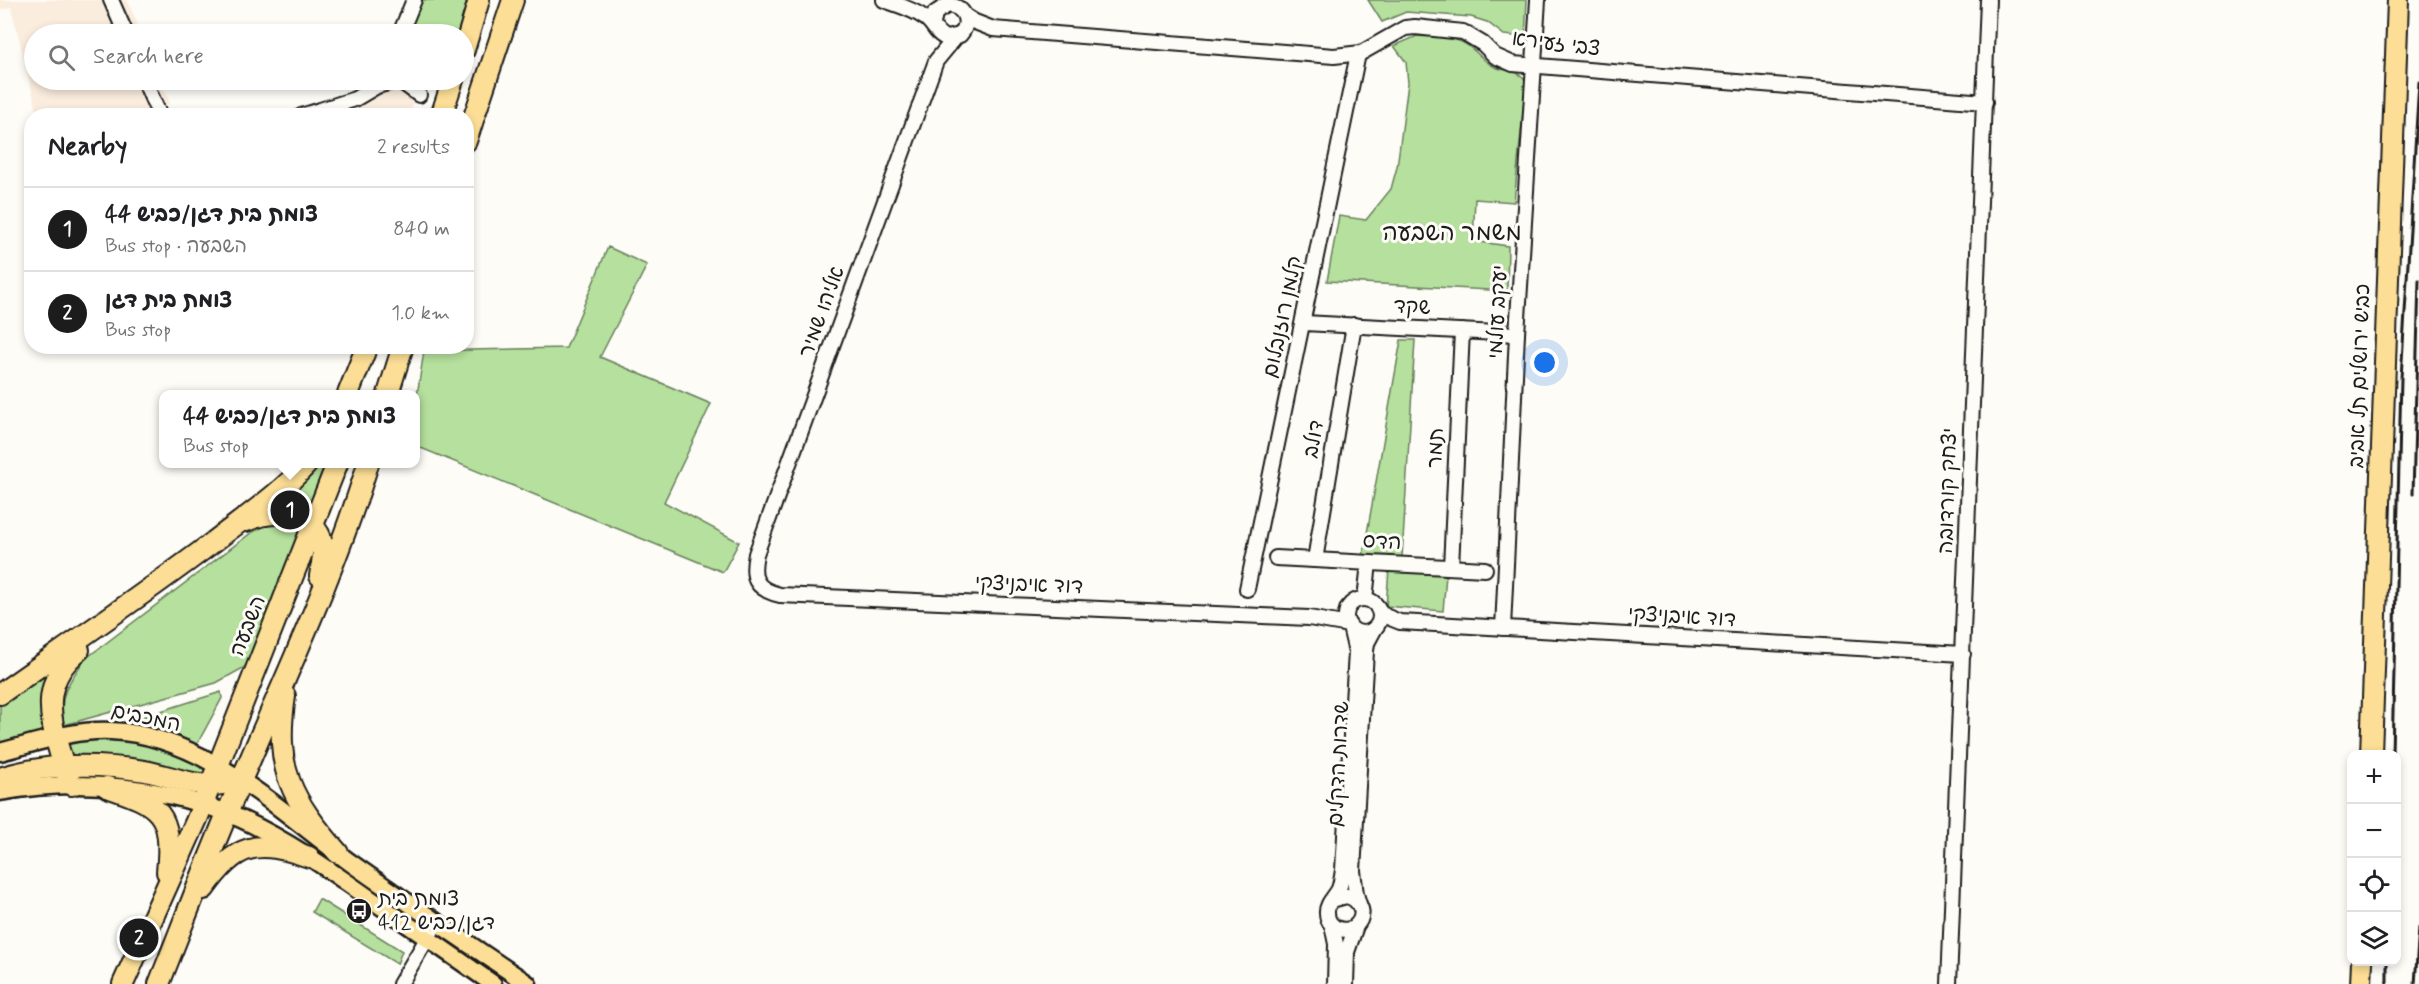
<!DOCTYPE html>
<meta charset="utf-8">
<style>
:root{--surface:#fff;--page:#f2f2f2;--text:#202124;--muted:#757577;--line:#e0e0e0;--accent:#1c1c1c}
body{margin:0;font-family:Mynerve,"Playpen Sans Hebrew",sans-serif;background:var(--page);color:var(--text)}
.controls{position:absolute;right:18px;bottom:18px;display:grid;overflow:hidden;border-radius:12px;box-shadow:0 3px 9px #0003}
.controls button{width:54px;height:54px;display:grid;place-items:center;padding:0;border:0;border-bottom:2px solid var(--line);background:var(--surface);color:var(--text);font:30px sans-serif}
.you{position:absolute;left:1545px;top:363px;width:21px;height:21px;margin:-15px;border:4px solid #fff;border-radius:50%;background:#1a73e8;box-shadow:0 0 0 9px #1a73e833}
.badge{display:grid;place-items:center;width:39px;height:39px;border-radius:50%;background:var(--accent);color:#fff;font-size:20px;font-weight:700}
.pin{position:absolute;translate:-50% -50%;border:3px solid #fff;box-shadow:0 2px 6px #0006}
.popup{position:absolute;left:159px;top:390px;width:261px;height:78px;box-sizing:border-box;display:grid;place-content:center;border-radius:12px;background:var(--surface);filter:drop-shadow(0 2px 4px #0005);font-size:20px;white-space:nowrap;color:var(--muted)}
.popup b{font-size:22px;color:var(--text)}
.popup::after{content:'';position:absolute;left:50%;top:100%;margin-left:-12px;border:12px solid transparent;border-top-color:var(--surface)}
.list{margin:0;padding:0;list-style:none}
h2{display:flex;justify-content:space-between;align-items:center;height:78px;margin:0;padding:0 24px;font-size:26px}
h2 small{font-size:20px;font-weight:400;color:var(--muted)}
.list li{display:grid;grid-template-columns:39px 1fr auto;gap:18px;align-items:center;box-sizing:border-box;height:84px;padding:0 24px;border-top:2px solid var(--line)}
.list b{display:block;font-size:22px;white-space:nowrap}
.list p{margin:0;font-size:20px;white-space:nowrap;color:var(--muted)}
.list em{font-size:20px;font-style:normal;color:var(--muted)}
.icon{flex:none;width:33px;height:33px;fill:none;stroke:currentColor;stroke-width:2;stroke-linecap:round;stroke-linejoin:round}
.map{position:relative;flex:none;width:2419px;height:984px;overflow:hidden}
.search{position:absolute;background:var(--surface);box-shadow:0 3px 9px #0003;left:24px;top:24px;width:450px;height:66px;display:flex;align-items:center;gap:15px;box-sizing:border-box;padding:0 21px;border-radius:33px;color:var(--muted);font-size:22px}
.panel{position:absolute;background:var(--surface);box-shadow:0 3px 9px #0003;left:24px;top:108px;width:450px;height:246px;border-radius:24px}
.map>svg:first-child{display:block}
.built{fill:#fbedde}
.green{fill:#b5e09d;stroke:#687e5c;stroke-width:1.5}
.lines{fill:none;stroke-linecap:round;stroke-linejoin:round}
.minor-casing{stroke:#1c1c1c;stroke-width:18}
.major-casing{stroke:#1c1c1c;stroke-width:21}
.highway-casing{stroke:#1c1c1c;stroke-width:24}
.minor{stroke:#fdfcf7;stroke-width:14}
.major{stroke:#fcde96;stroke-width:16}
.highway{stroke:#fcde96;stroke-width:20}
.rail{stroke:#1c1c1c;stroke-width:3}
.labels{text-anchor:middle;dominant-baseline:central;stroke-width:6;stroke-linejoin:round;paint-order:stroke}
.street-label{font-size:21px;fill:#1c1c1c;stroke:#fdfcf7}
.poi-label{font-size:21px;fill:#1c1c1c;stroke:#fdfcf7;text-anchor:start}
.quarter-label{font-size:24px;fill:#1c1c1c;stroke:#fdfcf7}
</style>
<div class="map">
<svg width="2419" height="984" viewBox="0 0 2419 984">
<rect width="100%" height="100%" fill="#fdfcf7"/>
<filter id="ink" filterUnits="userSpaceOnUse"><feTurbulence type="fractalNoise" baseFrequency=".0167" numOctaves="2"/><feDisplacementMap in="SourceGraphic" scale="12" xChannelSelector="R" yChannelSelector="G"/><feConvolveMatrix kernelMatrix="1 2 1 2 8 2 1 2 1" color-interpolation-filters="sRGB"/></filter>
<g filter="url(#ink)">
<g class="built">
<polygon points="0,0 127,0 142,34 34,34 34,80 160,80 170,103 143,115 38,115 11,7 0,10"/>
<polygon points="399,84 416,97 409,115 320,116 377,90"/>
</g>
<g class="green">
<polygon points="418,0 476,0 464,34 402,34"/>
<polygon points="1368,0 1527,0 1525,37 1504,35 1487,22 1471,17 1406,12 1382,22"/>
<path d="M1417 36C1430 37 1447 36 1459 41 1473 45 1481 60 1493 66 1504 72 1521 69 1526 82L1514 202 1475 199 1473 241 1508 246 1507 291 1327 281 1339 216 1366 220 1391 189 1397 167 1408 83 1406 62 1394 46Z"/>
<polygon points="608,247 647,265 600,357 711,404 664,502 739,542 723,572 416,446 416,402 424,351 566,348"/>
<polygon points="1401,340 1415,340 1402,558 1363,556"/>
<polygon points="319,464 325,464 308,510 287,504 276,505 306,479"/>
<path d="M277 524 287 525 305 533 252 655 245 667 216 683 64 725C58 695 68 683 85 659L251 533 265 526Z"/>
<polygon points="1389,570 1446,575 1443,611 1386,606"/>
<polygon points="48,670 40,699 46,735 0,746 0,703"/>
<polygon points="221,692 222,698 195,748 125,729 123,723"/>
<polygon points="130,736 214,769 208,782 66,763 60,740"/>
<polygon points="319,899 402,951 397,964 312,912"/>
</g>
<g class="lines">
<g class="minor-casing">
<g id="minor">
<polyline points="111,0 126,34"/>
<path d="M884 0C898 5 913 9 925 18 934 24 935 34 946 38L960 35C971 22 965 7 948 5L935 13 933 24"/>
<polyline points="965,16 975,22 993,29 1334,56 1361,53 1405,28 1415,27 1463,32 1483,44 1495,56 1513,64 1985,102"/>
<polyline points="400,34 414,0"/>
<path d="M955 38 936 61 756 554C751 578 755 589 780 595L1309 618 1349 625"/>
<polyline points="57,80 59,80"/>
<polyline points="144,80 160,116"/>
<polyline points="399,80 419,95"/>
<polyline points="301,116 355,99 377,86 399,80"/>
<polyline points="1304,323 1517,334"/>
<polyline points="1276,558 1485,569"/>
<polyline points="1315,560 1354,325"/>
<polyline points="1451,567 1462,331"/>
<polyline points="1247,589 1358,54"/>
<circle cx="1363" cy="616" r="17"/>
<polyline points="1365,599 1369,563"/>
<polyline points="1378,609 1385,616 1400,622 1963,654"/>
<polyline points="1503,628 1517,334 1538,0"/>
<path d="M1332 900 1346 896C1357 898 1365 909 1360 920 1352 936 1327 931 1327 913 1326 904 1335 897 1339 889 1341 883 1342 877 1343 870L1356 652 1350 627"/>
<polyline points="1359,904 1356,894 1353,871 1366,651 1367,643 1375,628"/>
<polyline points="1332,925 1336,944 1335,984"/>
<polyline points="400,984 437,922"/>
<polyline points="1346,984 1347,952 1356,926"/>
<polyline points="1949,984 1988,0"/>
</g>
</g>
<g class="major-casing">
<g id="major">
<path d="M0 752C36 743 74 729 111 731 204 735 281 812 351 863 409 904 469 944 528 984"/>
<path d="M0 792C80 777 167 786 241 819 287 840 328 869 369 898 411 927 452 955 493 984"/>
</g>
</g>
<g class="highway-casing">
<g id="highway">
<polyline points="464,50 479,0"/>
<polyline points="441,116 453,80"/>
<polyline points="466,141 513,0"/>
<polyline points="348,394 367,346"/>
<polyline points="388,394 403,346"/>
<path d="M246 521C269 511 304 508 319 534 326 547 322 563 320 576"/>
<path d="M0 694C71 644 143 595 212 543 244 518 280 494 307 464"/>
<path d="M285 696C274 769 291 799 338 853"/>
<polyline points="2371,754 2398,0"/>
<path d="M0 778C47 763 97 763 145 771 172 776 195 788 222 784"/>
<path d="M72 785C65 774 63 762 59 750 47 710 44 679 79 650"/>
<path d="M107 787C161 805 173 813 167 872"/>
<path d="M204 889C237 843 256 839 309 857"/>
<polyline points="123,984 197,819 337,464"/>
<path d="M159 984C189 909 217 834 250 760 292 662 337 566 368 464"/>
<polyline points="2361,984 2362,962"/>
</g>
</g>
<use href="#minor" class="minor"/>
<use href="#major" class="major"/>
<use href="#highway" class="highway"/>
<g class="rail">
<polyline points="2413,494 2419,280"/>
<polyline points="2392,754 2401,378 2419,82"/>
<polyline points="2387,984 2387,962"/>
<polyline points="2415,984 2419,928"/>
</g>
</g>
</g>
<defs>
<g id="bus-disc" transform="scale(1.35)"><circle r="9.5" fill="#1c1c1c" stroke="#fdfcf7"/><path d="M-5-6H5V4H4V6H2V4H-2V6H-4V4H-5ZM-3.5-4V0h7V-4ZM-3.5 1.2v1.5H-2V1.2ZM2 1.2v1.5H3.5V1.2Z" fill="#fff"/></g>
</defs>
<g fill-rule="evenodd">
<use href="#bus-disc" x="359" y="911"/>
</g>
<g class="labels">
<g class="street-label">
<text transform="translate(1556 44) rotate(7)">צבי זעירא</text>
<text transform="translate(1412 307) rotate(3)">שקד</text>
<text transform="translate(822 312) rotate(-70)">אליהו שמיר</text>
<text transform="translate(1498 312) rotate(-87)">יעקב עולמי</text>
<text transform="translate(1283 317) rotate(-78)">קלמן רוזנבלום</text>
<text transform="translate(2360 376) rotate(-88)">כביש ירושלים תל אביב</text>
<text transform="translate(1314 439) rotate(-80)">דולב</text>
<text transform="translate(1436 448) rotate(-87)">תמר</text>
<text transform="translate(1948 491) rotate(-88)">יצחק קורדובה</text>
<text transform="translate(1382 542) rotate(3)">הדס</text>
<text transform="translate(1029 585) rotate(2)">דוד איבניצקי</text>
<text transform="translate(1682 617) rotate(3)">דוד איבניצקי</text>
<text transform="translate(248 626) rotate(-68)">השבעה</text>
<text transform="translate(146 718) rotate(12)">המכבים</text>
<text transform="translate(1339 764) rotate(-87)">שדרות הדקלים</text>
</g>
<g class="poi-label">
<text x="378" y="899">צומת בית<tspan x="378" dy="24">דגן/כביש 412</tspan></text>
</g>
<g class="quarter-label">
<text x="1452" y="233">משמר השבעה</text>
</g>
</g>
</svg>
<div class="controls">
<button>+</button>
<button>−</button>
<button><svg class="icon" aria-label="locate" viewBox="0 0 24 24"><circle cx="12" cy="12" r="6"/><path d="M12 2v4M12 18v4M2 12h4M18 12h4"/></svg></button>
<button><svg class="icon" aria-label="layers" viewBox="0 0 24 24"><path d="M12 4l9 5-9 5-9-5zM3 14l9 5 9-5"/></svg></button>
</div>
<div class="you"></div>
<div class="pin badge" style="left:290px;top:510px">1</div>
<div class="popup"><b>צומת בית דגן/כביש 44</b>Bus stop</div>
<div class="pin badge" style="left:139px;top:938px">2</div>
<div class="search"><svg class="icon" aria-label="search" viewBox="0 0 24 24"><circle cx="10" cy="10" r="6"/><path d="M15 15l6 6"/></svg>Search here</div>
<section class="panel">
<h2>Nearby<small>2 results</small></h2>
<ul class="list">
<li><span class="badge">1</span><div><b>צומת בית דגן/כביש 44</b><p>Bus stop · השבעה</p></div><em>840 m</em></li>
<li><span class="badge">2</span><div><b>צומת בית דגן</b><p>Bus stop</p></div><em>1.0 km</em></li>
</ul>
</section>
</div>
